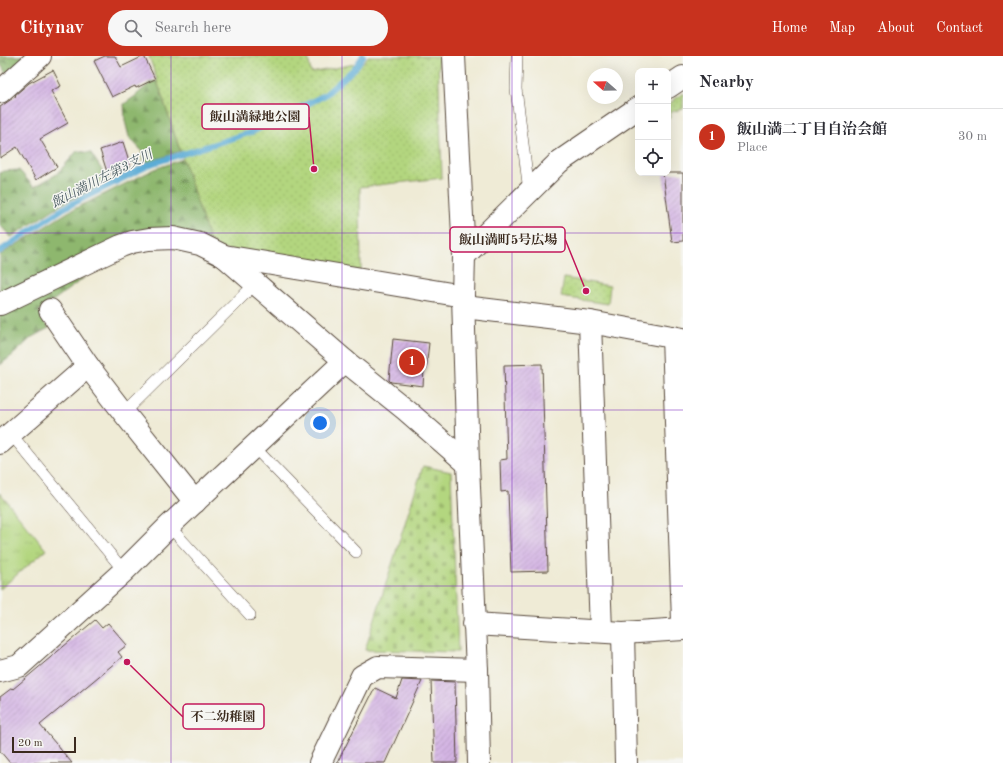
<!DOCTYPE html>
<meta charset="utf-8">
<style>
:root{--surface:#fff;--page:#f7f7f7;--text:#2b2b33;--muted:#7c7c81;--line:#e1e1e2;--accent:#c8321e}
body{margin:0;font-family:"Old Standard TT","Noto Serif JP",serif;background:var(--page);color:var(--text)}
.controls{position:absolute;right:12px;top:12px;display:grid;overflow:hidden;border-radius:8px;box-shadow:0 4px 16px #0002}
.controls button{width:36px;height:36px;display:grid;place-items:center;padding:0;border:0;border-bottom:1px solid var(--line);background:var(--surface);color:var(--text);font:20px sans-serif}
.compass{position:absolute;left:587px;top:12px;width:36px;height:36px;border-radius:50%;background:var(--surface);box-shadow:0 4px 16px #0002;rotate:290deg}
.scale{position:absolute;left:12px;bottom:10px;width:64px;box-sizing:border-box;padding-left:4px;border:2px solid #3b2a1e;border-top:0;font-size:11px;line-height:14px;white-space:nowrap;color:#3b2a1e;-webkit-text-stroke:3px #f6f6f2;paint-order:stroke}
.you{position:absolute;left:320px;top:367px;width:14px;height:14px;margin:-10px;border:3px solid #fff;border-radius:50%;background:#1a73e8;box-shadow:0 0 0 6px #1a73e833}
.badge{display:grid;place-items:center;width:26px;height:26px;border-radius:50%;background:var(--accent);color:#fff;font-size:13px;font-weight:700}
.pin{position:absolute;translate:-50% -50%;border:2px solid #fff;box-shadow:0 1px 4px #0006}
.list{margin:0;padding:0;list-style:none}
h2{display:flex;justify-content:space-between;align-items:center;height:52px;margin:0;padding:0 16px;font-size:17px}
h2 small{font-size:13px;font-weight:400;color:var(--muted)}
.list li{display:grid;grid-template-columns:26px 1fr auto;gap:12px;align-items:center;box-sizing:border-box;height:56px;padding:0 16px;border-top:1px solid var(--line)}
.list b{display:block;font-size:15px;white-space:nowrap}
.list p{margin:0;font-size:13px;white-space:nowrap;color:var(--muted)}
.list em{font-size:13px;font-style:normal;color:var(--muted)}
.icon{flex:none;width:22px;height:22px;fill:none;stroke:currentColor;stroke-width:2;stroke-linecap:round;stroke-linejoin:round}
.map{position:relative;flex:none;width:683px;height:707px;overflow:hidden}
header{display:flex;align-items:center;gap:24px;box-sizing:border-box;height:56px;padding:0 20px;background:var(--accent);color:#fff}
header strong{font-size:19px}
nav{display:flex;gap:22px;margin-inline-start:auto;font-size:14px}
.search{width:280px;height:36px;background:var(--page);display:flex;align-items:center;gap:10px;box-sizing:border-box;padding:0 14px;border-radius:22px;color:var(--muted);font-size:15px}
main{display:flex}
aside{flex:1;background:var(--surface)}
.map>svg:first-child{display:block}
.grass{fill:url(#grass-tufts);stroke:#77804e}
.forest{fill:url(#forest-firs);stroke:#647046}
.cemetery{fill:url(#cemetery-stones);stroke:#77804e}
.park{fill:url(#park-dots);stroke:#77804e}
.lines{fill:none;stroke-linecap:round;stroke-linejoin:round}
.stream{stroke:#5bacd6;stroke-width:6}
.building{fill:url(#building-hatch)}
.lane-casing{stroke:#56473a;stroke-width:12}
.street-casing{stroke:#56473a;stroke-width:24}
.secondary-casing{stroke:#56473a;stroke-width:24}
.lane{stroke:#fff;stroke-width:11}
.street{stroke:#fff;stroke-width:22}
.secondary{stroke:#fff;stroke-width:22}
.grid{fill:none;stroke:#7b2cbf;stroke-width:1;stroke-opacity:0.55}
.labels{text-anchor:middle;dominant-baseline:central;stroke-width:3;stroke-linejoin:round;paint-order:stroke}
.water-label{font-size:13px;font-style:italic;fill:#46585e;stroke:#f6f6f2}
.leader{fill:none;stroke:#c2185b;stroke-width:1.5}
.callout-dot{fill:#c2185b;stroke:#f6f6f2;stroke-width:1.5}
.callout{fill:#f6f6f2;stroke:#c2185b;stroke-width:1.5}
.callout-label{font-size:13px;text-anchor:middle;font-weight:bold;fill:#3b2a1e}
</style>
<header>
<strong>Citynav</strong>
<div class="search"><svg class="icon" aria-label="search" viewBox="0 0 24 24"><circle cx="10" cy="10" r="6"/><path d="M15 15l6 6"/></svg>Search here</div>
<nav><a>Home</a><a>Map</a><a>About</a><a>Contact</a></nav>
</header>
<main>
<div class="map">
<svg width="683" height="707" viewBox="0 0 683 707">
<defs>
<pattern id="grass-tufts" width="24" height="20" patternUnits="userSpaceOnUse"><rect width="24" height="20" fill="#b3d67f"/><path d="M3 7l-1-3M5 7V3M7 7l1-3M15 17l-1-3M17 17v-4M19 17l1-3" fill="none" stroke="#9bb86d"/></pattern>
<pattern id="forest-firs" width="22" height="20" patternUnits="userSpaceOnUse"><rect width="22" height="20" fill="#8eb76e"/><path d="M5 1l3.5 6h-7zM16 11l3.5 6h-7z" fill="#75955a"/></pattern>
<pattern id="cemetery-stones" width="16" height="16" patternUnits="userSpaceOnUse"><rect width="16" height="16" fill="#b3d67f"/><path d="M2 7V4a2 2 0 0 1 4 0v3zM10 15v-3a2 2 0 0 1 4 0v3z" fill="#9bb86d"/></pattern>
<pattern id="park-dots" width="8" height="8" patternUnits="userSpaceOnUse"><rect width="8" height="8" fill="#b3d67f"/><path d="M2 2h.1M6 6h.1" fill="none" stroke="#9bb86d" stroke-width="1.8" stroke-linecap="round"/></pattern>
<pattern id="building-hatch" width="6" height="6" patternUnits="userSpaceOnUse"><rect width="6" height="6" fill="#d4b5e4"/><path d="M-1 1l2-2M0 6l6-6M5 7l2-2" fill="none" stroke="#ad93b8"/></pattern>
</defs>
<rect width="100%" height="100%" fill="#f6f6f2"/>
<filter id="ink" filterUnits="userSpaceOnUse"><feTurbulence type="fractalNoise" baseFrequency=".025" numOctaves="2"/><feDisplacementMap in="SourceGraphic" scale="8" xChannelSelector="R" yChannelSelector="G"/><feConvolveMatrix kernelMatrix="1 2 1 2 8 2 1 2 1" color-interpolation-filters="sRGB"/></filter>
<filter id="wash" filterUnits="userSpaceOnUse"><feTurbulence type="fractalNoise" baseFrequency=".012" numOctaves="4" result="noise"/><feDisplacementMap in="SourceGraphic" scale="16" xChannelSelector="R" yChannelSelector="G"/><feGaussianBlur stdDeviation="0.9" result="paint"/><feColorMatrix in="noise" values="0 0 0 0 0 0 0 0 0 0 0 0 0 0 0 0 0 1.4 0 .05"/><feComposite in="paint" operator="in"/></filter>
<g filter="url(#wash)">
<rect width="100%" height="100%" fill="#efebd6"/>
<polygon class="grass" points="0,437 46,494 0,533"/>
<g class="forest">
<polygon points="0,0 27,0 7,19 0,7"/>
<polygon points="157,25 180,95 150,106 144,105 141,94 129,81 125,65 124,48 134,41 151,26"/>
<polygon points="77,95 91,97 109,125 62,148 11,181 0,169 0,117 3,115 19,114 34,131 57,118"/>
<polygon points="183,103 210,185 174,175 0,240 0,199 68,156 155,113"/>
<polygon points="85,221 39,255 49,272 32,281 14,298 0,309 0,259"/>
</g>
<polygon class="cemetery" points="423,410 451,416 458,596 365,594"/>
<g class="park">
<polygon points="149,0 308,0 311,17 364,6 368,0 438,0 442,122 360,131 361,215 222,193 210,185"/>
<polygon points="683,37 683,53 670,56 671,62 668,62 668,49"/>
<polygon points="564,222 610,230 608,248 561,241"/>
</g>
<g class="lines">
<polyline class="stream" points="0,195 64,152 151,108 252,76 325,39 355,12 363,0"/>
</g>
<g id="blocks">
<g class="building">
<polygon points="105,0 115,0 121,11 144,0 155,23 136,32 135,30 112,41 94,5"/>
<polygon points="53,14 61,30 51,35 68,67 40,83 57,111 36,124 17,91 0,102 0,51 16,40 15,39 29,27"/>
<polygon points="123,86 131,111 108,119 100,94"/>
<polygon points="663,117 683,117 683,185 672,186"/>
<polygon points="393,283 429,287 426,313 424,313 423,330 391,326 389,324"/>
<polygon points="542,308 548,515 511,516 508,435 501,436 500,404 507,403 504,309"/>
<polygon points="95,564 102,572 108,567 127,589 118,596 122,601 40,669 72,707 10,707 0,695 0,641 12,632 13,633"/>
<polygon points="402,624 422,625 385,707 337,707 375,632 396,642"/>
<polygon points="431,625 455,626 457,707 434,707"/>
</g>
</g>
</g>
<g filter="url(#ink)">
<use href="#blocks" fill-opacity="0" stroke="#56473a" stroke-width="1"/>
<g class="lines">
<g class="lane-casing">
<g id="lane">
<polyline points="517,0 516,33 529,135"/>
<polyline points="124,357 256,227"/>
<polyline points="11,378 124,515"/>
<polyline points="254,391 356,496"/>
<polyline points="169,470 250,559"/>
</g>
</g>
<g class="street-casing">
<g id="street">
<polyline points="0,36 40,0"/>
<polyline points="224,200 463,240"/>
<polyline points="0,248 121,190 132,186 149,183 173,182 200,188 224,200 345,305 406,354 468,408"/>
<polyline points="464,251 590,266 683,283"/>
<polyline points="50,254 88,310 124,357 195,446"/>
<polyline points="590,266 601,575"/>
<polyline points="673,281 683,565"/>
<polyline points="0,387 88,310"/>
<polyline points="474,568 623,577 683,573"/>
<polyline points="623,577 626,707"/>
<polyline points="0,615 19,610 124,515 169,470 345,305"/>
<polyline points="320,707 362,620 378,611 477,614"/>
</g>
</g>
<g class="secondary-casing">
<g id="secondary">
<polyline points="454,0 464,200 463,240 468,408 477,614 479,707"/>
<polyline points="668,31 683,21"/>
<polyline points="464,200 559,106 638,52"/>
</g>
</g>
<use href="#lane" class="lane"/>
<use href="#street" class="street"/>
<use href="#secondary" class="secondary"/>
</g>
</g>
<path class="grid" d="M171 0V707M342 0V707M512 0V707M0 177H683M0 354H683M0 530H683"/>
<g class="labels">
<g class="water-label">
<text transform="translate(102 123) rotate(-27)">飯山満川左第3支川</text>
</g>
</g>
<path class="leader" d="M314 113L309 61M586 235L565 183M127 606L183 661"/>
<g class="callout-dot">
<circle cx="314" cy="113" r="4"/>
<circle cx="586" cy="235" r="4"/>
<circle cx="127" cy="606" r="4"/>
</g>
<g class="callout">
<rect x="202" y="48" width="107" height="25" rx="4"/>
<rect x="450" y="171" width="115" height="25" rx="4"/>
<rect x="183" y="648" width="81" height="25" rx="4"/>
</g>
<g class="callout-label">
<text x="255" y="65">飯山満緑地公園</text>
<text x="508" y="188">飯山満町5号広場</text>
<text x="223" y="665">不二幼稚園</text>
</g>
</svg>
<div class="controls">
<button>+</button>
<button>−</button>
<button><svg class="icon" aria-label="locate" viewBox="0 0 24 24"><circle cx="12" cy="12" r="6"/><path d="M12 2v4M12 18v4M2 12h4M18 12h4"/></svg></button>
</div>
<svg class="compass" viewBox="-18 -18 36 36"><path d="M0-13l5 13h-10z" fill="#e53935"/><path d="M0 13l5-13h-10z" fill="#7c7c81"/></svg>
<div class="scale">20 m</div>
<div class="you"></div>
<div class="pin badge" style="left:412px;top:306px">1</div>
</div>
<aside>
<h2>Nearby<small></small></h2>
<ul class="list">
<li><span class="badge">1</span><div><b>飯山満二丁目自治会館</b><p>Place</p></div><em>30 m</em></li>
</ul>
</aside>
</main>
